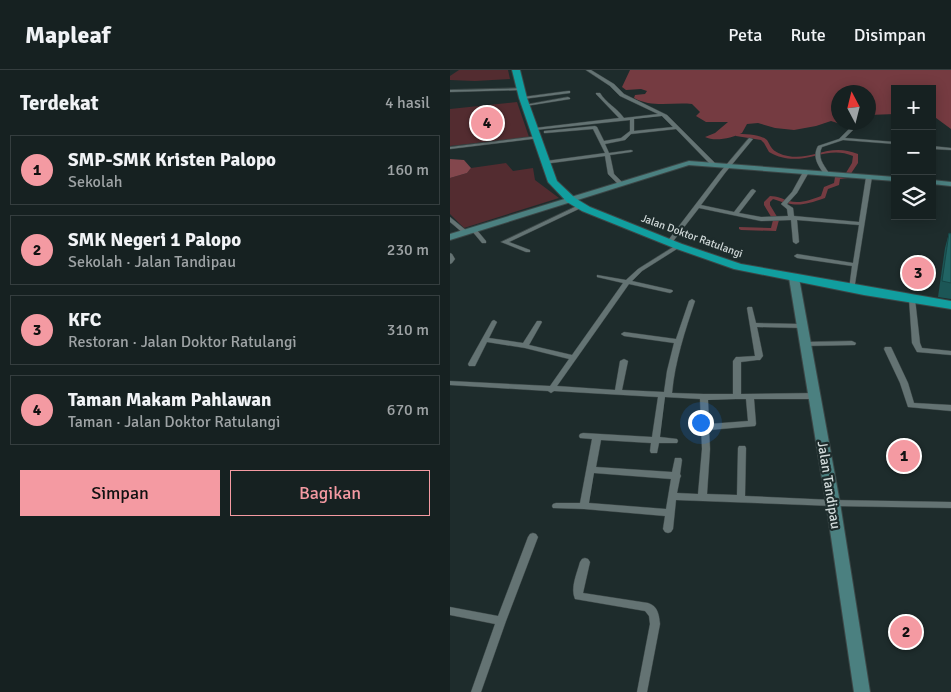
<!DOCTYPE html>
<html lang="id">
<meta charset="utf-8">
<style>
:root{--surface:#162121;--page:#232e2e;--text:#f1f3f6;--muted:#9ea3a5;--line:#353e3f;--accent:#f49aa2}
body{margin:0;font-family:Signika,sans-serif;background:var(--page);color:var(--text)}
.controls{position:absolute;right:15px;top:15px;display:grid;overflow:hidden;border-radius:0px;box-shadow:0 2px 12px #0003}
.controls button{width:45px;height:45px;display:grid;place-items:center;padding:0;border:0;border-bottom:1px solid var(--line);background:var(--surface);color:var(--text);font:25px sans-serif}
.compass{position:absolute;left:381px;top:15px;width:45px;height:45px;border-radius:50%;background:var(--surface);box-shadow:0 2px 12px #0003;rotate:353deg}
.you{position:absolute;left:250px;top:352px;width:18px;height:18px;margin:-12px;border:4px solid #fff;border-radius:50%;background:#1a73e8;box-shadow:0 0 0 8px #1a73e833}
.badge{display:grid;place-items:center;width:32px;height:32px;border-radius:50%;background:var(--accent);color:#111;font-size:16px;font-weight:700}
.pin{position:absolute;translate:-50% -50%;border:2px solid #fff;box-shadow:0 1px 5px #0006}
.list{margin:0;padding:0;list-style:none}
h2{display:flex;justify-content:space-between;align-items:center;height:65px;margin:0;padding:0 20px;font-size:21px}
h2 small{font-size:16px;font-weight:400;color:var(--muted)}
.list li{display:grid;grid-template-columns:32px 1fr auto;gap:15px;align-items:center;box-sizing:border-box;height:70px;margin:0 10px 10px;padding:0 10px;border:1px solid var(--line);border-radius:0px}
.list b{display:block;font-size:19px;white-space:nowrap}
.list p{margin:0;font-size:16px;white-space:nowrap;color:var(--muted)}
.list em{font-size:16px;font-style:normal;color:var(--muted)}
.actions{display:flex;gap:10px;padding:15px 20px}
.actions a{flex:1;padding:11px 0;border:1px solid var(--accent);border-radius:0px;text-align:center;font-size:18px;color:var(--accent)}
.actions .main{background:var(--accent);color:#111}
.icon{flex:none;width:28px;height:28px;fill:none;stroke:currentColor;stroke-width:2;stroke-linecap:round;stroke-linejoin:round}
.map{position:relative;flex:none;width:501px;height:622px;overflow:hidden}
header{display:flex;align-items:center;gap:30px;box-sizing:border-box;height:70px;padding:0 25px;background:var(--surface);border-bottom:1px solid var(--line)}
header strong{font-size:24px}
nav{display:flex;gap:28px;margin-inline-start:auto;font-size:18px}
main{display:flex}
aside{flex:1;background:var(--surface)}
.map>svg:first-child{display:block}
.green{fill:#532c30}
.forest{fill:#83474d}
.water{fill:#753b41}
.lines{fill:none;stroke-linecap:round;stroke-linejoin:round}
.canal{fill:#753b41;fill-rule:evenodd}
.street-casing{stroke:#3c4747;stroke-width:1}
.secondary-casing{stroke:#3c4747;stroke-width:2}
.highway-casing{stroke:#3c4747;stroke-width:2}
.street{fill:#647373;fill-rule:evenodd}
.secondary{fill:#4b8080;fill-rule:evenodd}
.highway{fill:#119e9f;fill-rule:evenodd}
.wall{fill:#1c5656}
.building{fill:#216464;stroke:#174646}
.labels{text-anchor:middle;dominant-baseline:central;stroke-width:4.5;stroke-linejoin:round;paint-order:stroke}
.far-street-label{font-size:11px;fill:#d1dada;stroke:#1e2c2c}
.street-label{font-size:14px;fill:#d1dada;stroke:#1e2c2c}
</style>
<header>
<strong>Mapleaf</strong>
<nav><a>Peta</a><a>Rute</a><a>Disimpan</a></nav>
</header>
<main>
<aside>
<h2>Terdekat<small>4 hasil</small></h2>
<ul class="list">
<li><span class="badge">1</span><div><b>SMP-SMK Kristen Palopo</b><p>Sekolah</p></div><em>160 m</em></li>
<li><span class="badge">2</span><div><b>SMK Negeri 1 Palopo</b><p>Sekolah · Jalan Tandipau</p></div><em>230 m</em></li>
<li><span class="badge">3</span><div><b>KFC</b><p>Restoran · Jalan Doktor Ratulangi</p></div><em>310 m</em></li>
<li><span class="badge">4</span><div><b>Taman Makam Pahlawan</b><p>Taman · Jalan Doktor Ratulangi</p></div><em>670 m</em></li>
</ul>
<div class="actions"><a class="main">Simpan</a><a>Bagikan</a></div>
</aside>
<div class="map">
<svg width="501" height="622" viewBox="0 0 501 622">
<rect width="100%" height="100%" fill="#1e2c2c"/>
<g class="green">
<polygon points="9,0 58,0 60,9 25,11 0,10 0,6"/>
<polygon points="67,32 79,67 0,76 0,39"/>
<polygon points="56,93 63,101 83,98 85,110 109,128 14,158 0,144 0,108 17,103 21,98"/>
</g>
<polygon class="forest" points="0,89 14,90 21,98 17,103 0,108"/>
<path class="water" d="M180 0H501V59L482 45V19H445V44L419 45 418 22H388V52L409 53 403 58 381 51 366 56 344 60 325 58 308 53 297 54 292 63C282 68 265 72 255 67L265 63 278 52H256L246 46 250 42 242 34C222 32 202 38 184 28L185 25 195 24 197 21 191 19 176 20 172 17Z"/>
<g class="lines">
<path class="canal" d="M286 64C295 64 310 64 317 70 319 73 319 74 321 77 324 82 332 85 338 86 362 91 379 72 408 84V93L398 108 390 109 389 115 378 119 375 128C352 136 346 137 323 129L320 132V135L329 150 326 161 291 160 289 159V157L321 158 323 150 314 135V132L320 126C327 126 333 129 339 131 350 134 360 130 371 126L374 117 384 113 385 107 394 106 402 93 403 86C374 73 352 101 319 82L314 73 311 70 286 66Z"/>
<g class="street-casing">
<g id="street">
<path d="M136 0H141L164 14 174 24 217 45 265 93V95H261L226 59 181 64 175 70 155 74 159 83 181 80 183 81 181 82 160 85 164 104 173 113V115H169L158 104 155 86 94 94 93 93 96 91 155 83 143 59 96 63H94V61L145 56 147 57 154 71 171 68 180 61V50L85 60 83 59 85 58 169 48 146 24V23H150C156 33 167 38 174 48L208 44 170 26 160 16ZM212 46 223 57 184 61V49Z"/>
<polygon points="74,18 74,20 72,20 0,22 0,20"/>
<polygon points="118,21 120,21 120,23 73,29 71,28 73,27"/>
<polygon points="118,27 120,28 120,29 76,36 74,35"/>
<path d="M406 52H411L395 68 445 72V74L393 70 372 77C367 87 373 94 379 103L374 104C368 95 362 87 368 76L389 69Z"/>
<polygon points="88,66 90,67 90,68 0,79 0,77"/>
<polygon points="299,68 303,69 275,103 251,135 284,142 301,120 303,119 306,121 289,143 311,147 338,146 337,139 331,134 342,122 353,102 356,100 359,102 347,123 337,134 343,138 344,146 409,152 416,107 419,105 422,107 404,220 402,221 399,219 402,196 347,188 344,186 347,184 403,193 409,155 347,150 349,172 346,174 343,172 341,150 311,151 249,138 221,174 219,175 216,173 271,101"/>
<polygon points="482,76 501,78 501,80 482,79"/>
<polygon points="131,134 134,136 133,137 59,172 80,180 80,182 76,182 51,172"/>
<polygon points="0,147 17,161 17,163 13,163 0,152"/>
<polygon points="24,158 26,159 36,171 36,173 32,173 22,161 21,160"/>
<path d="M228 174 231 176 230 177 192 201 182 211 222 220 223 221 222 222 220 223 179 214 107 316 165 320 170 291 174 289 178 291 172 320 214 322 217 301 224 273 174 266 171 264 174 262 226 269 239 231 242 229 245 231C235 261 225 291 222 323L254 324H283V291L286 287H289L305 286 297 238 298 237H302L306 253 352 254 355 256 352 258 307 257 313 286 310 290H307L291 292V324L365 323 369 326 365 329H304L306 354 305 356 259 360 260 379 257 424 287 425 288 378 289 376H295L296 378 295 426 383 430 501 432V438L383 436 226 430 223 459 221 462 218 463 215 462 213 459 215 446 134 439 103 438 102 436 103 434 106 433H130L142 369 130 368 129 366 130 364 133 363 202 367 208 327 104 321 101 323 98 321 0 315V311L100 316 119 289 75 278 37 272 25 296H19L18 294 42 251 44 250 47 252 39 268 73 273 87 251H91L92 252 79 275 122 285 173 213 147 207V205L176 210 188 199ZM215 327 250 329 252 379 248 424 227 423 230 408 231 406 230 404 232 390 231 388H225L222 402 146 397 151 370 201 373 200 381 201 383H207L209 373H227L228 371 227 369 210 367ZM286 329H296L298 351 259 354 258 330ZM144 403 221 409 216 439 139 433Z"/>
<polygon points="0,183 2,184 5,189 2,193 0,194"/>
<polygon points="462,227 465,229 470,273 472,278 501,281 501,285 467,282 462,273 459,229"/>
<polygon points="402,271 406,273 405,275 355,276 351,274 355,272"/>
<polygon points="435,277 441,277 442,279 458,313 464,333 501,335 501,341 458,337 450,313 434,279"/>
<polygon points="83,463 86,464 88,467 56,551 31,622 21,622 45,554 0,545 0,537 48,546 78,467 80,464"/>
<path d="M135 488 138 489 140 492 133 523 198 533C208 536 209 545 210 554L197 622H187L200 554 199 546 195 541 125 529C120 518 127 503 130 492L132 489Z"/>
</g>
</g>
<g class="secondary-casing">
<g id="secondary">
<polygon points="239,91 445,107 445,111 239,95 0,170 0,164"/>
<polygon points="482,110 501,112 501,116 482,114"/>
<polygon points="344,205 349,208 390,433 420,622 404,622 376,433 339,208"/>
</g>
</g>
<g class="highway-casing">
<polygon id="highway" points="62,0 70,0 77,28 107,111 125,128 140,137 232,174 291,194 501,231 501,239 414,225 284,199 224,178 132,141 117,132 98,112 69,28"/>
</g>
<use href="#street" class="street"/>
<use href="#secondary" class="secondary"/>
<use href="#highway" class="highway"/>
</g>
<polygon class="wall" points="499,163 501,164 501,229 488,227 495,178"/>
<polygon class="building" points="499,163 501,164 501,213 492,211"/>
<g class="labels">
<g class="far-street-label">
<text transform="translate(242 166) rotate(20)">Jalan Doktor Ratulangi</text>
</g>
<g class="street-label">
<text transform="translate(379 415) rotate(81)">Jalan Tandipau</text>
</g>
</g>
</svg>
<div class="controls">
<button>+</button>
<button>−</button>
<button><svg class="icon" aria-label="layers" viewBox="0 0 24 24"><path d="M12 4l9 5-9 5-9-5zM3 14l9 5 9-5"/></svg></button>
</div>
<svg class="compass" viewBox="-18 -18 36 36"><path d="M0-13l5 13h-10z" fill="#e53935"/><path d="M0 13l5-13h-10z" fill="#9ea3a5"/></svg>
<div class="you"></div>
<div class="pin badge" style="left:454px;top:386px">1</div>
<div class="pin badge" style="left:456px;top:562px">2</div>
<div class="pin badge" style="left:468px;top:203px">3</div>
<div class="pin badge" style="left:37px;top:53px">4</div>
</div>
</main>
